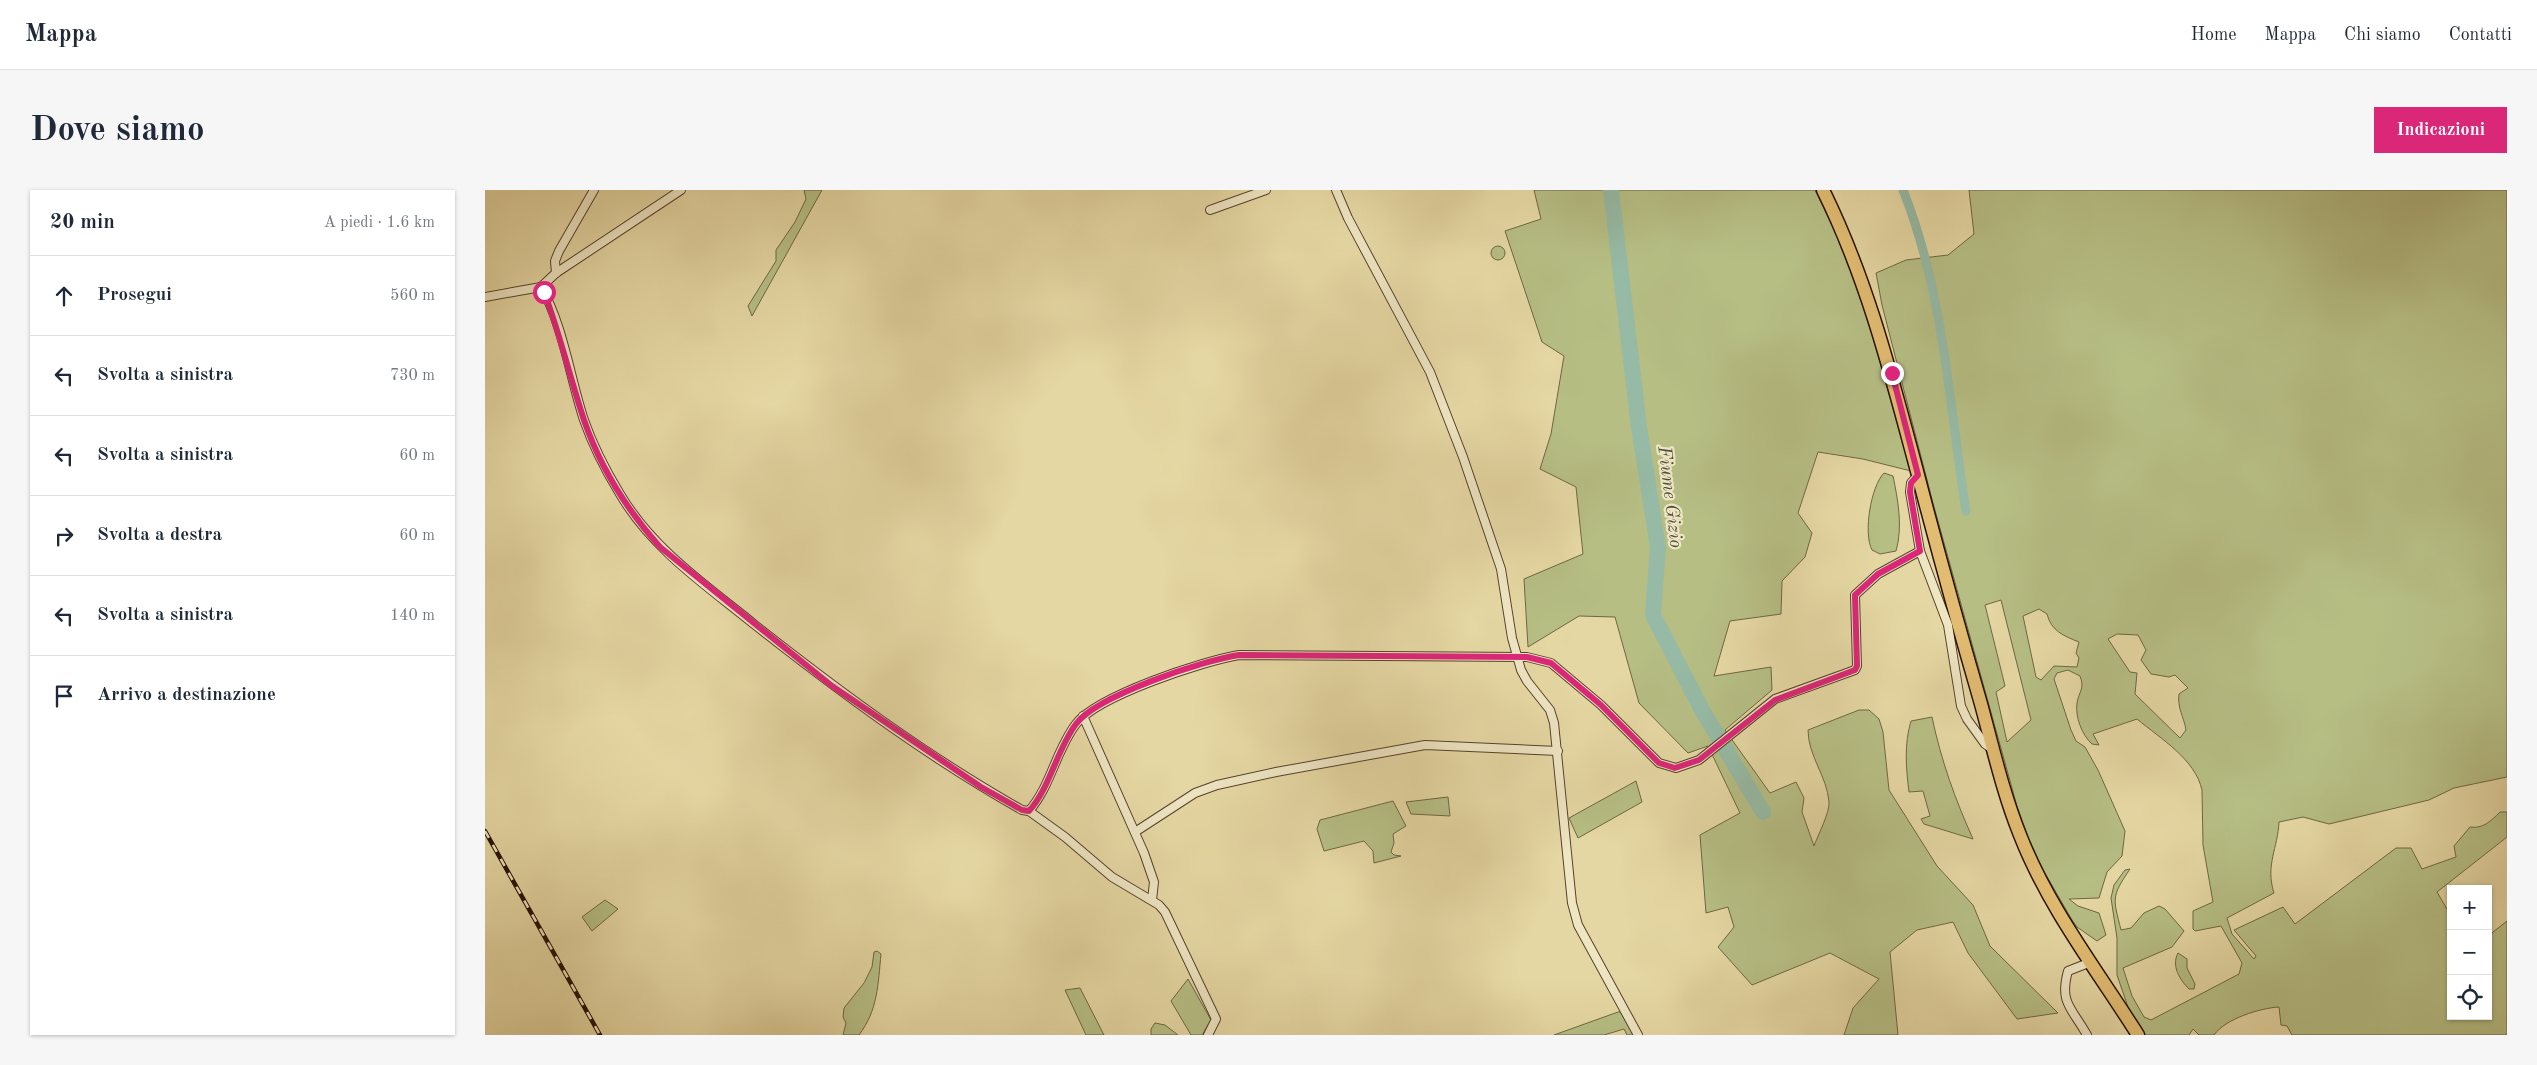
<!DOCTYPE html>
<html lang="it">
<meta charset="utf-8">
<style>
:root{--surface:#fff;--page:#f6f6f7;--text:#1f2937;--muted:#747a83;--line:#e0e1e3;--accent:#db2777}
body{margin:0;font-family:"Old Standard TT",serif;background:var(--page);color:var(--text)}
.controls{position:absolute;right:15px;bottom:15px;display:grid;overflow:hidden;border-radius:0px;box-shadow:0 1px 4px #0004}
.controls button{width:45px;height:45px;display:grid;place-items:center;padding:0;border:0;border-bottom:1px solid var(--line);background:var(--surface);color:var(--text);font:25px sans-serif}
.stop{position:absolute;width:15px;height:15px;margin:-11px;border:4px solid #db2777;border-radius:50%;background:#fff}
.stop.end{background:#db2777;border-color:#fff;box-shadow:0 1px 5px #0008}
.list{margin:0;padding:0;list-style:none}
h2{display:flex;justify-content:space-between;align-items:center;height:65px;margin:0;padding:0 20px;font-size:21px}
h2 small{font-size:16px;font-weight:400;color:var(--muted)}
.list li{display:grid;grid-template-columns:32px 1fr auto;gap:15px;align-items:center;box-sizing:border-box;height:80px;padding:0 20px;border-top:1px solid var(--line)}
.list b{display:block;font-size:19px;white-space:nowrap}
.list em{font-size:16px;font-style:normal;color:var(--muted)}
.icon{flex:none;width:28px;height:28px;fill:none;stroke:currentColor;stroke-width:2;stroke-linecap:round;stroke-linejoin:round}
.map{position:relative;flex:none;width:2022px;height:845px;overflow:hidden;border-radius:0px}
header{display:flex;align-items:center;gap:30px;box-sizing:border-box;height:70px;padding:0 25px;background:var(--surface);border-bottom:1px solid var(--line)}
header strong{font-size:24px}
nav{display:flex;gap:28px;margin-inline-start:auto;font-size:18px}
.intro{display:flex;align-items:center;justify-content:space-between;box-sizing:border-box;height:120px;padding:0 30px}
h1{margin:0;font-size:35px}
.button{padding:12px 22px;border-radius:0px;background:var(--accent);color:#fff;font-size:18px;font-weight:700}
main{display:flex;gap:30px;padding:0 30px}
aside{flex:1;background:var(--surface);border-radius:0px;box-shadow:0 1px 4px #0004}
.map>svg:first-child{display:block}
.green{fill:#b6be84;stroke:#6e6742;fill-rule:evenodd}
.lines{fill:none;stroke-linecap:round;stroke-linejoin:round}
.canal{stroke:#96baa5;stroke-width:9}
.river{stroke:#96baa5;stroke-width:16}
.minor-casing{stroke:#564229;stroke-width:10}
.primary-casing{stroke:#261000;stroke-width:15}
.minor{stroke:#eee5c3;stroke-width:8}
.primary{stroke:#e2bc72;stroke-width:12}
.rail-casing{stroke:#261000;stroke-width:4.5}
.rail{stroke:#eee5c3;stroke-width:2.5;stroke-dasharray:8;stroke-linecap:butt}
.route{stroke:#db2777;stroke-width:6}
.labels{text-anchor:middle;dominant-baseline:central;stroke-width:4.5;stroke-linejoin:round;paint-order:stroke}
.water-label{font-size:19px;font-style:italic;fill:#4d4c3a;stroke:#eee5c3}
</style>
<header>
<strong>Mappa</strong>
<nav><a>Home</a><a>Mappa</a><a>Chi siamo</a><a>Contatti</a></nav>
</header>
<div class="intro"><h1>Dove siamo</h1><a class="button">Indicazioni</a></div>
<main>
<aside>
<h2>20 min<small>A piedi · 1.6 km</small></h2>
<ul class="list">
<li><svg class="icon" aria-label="ahead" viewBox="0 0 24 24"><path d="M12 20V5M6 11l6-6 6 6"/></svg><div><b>Prosegui</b></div><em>560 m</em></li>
<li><svg class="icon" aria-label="left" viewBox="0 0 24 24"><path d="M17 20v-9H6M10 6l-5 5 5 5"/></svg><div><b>Svolta a sinistra</b></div><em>730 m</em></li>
<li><svg class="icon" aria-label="left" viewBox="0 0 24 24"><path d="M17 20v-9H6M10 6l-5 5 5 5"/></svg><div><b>Svolta a sinistra</b></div><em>60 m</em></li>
<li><svg class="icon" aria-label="right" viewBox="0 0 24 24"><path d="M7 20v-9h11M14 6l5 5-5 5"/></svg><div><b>Svolta a destra</b></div><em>60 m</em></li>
<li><svg class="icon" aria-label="left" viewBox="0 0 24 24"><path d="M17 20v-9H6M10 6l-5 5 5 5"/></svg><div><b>Svolta a sinistra</b></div><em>140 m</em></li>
<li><svg class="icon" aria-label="arrive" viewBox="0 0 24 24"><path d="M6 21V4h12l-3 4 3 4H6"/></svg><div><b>Arrivo a destinazione</b></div></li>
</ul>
</aside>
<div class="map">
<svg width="2022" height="845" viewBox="0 0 2022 845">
<rect width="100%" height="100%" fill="#e5d7a3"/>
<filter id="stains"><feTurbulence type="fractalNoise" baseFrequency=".004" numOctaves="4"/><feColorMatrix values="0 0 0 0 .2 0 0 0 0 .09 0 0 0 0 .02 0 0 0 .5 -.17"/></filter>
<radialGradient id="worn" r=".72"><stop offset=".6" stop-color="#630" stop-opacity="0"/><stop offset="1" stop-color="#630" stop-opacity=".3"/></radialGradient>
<g class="green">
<polygon points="319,0 337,0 267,126 263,116 291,71 291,60 310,32 321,9"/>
<path d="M1049 0H1330L1356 54 1384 133 1426 281 1378 269 1333 262 1313 323 1327 343 1320 367 1297 391 1296 424 1245 431 1229 486 1286 477 1287 500 1240 540 1285 603 1311 592 1319 608 1317 622 1329 656C1333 645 1345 622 1344 612 1342 586 1323 566 1323 540L1374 520H1384L1394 529 1398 542 1404 600 1452 676 1488 715 1505 756 1573 823 1532 829 1483 763 1468 732 1432 740 1405 762 1413 845H1359L1368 818 1394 789 1345 763 1267 795 1233 757 1249 737 1243 717 1221 723 1215 645 1255 623 1223 556 1203 563 1154 513 1130 427 1094 426 1043 457 1039 389 1098 364 1091 297 1055 279 1066 244 1079 166 1057 152 1020 41 1056 29Z"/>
<path d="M1484 0H2022V587L1969 598 1944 610 1844 634 1818 627 1794 632C1793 658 1780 675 1789 703L1742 728 1747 744 1769 769 1771 766 1749 740 1798 717 1810 734 1911 658H1926L1937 679 1971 667 1969 656 1985 637C1998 639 2006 631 2015 622H2022V647L1952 702 1966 726V826H2003V746L2022 731V845H1807L1802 836 1796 835 1794 817C1775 818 1740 829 1729 845H1714L1708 839 1704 845H1660L1643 817 1632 785V748L1626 708 1629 695 1640 680 1645 679C1626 707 1628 708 1636 740L1646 738 1659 723 1674 716 1680 719 1699 741 1687 757 1638 778 1647 806 1659 827 1666 830 1754 784 1757 773 1736 736 1710 741 1708 739V721L1728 712 1718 655 1717 600C1710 569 1676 549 1652 529L1608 544 1614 555 1607 554C1597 545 1590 527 1592 513 1594 501 1600 499 1595 486L1583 480 1572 483 1569 489 1586 540 1591 551 1600 557 1613 580 1640 641 1637 666 1622 682 1614 708 1584 709 1593 716 1614 723 1621 745 1612 751 1592 737 1587 730 1557 678 1544 650 1532 616 1448 313 1397 115 1391 83 1421 70 1463 65 1489 44ZM1516 410 1546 530 1522 552 1511 502 1520 496 1500 415ZM1554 419 1562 424C1566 441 1579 446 1594 452L1591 463 1594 468 1592 477 1569 476 1556 490 1551 487 1538 426ZM1632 444 1653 445 1661 460 1656 470 1666 484 1684 487 1690 485 1703 498 1694 504C1692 518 1699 527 1701 540L1695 548 1650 504 1652 483 1645 482 1623 449Z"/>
<circle cx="1013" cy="63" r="7"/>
<path d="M1399 283 1408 286C1413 310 1418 337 1411 361L1395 364 1387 360C1378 343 1386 296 1399 283Z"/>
<path d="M1447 527C1456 570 1470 609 1488 649L1439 634 1436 629 1445 626 1438 601 1424 602C1421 578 1419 554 1426 531Z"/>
<polygon points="1151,591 1157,612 1093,648 1084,628"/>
<polygon points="963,607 965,626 926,624 921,612"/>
<polygon points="908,611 921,636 908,644 909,653 906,662 909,665 916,666 889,673 888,661 879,651 839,661 832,639 835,630"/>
<polygon points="120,710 133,719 107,741 97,727"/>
<path d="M392 761 396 764C393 794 393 820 374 845H358L361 833 358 827 359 818 379 793 387 777 389 762Z"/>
<path d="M1693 763 1702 769V778L1710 794 1709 799H1704C1695 790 1686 776 1693 763Z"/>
<polygon points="703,789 726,830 717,845 706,845 686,811"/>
<polygon points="595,798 619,845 601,845 580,800"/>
<polygon points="1133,822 1138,822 1149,845 1142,845 1139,839 1119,845 1069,845"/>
<polygon points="670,833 680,835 693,845 666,845 666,839"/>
</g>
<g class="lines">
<path class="canal" d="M1418 0C1459 103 1464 213 1481 321"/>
<polyline class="river" points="1126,0 1154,237 1173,357 1168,425 1217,520 1278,622"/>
<g class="minor-casing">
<g id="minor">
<polyline points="851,0 863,28 945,182 978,267 1016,379 1027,448 1036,480 1042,491 1065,520 1069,533 1087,713 1093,735 1153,845"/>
<polyline points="725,20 781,0"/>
<polyline points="71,83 70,71 74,61 109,0"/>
<polyline points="56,97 71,83 196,0"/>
<path d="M0 107 56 97C78 134 85 188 99 230 108 256 121 281 135 304 168 360 221 395 270 435 355 502 443 567 537 620L544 621 580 647 627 687 674 715 680 722 731 829 723 845"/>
<polyline points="1433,285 1426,293 1425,302 1435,361 1463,435 1476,516 1482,529 1500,554 1507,559"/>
<polyline points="598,526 659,663 669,692 667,710"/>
<path d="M544 621C566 596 571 560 591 534 612 506 718 471 754 465L1042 467 1066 473 1116 515 1174 573 1191 578 1214 570 1290 509 1370 480 1372 476 1370 405 1393 384 1435 361"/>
<polyline points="650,642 710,603 732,595 791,582 940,555 1073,561"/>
<path d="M1602 845C1587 818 1574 813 1583 781L1606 772"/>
</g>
</g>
<g class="primary-casing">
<path id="primary" d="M1338 0C1383 91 1407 188 1433 285 1453 362 1474 438 1496 514 1508 558 1518 603 1535 645 1563 717 1612 780 1653 845"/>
</g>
<use href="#minor" class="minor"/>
<use href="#primary" class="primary"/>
<g class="rail-casing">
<polyline id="rail" points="0,641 115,845"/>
</g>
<use href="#rail" class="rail"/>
</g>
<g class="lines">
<path class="route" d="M59 102C75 144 85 188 99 230 115 277 143 321 175 357L347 496 496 597 537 620 544 621C565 598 572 559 591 534 611 506 719 470 754 465L1042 467 1066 473 1116 515 1174 573 1190 578 1214 570 1290 510 1370 480 1372 476 1370 405 1393 384 1435 361 1425 302 1426 293 1433 285 1407 183"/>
</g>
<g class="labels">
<g class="water-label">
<text transform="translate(1184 307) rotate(83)">Fiume Gizio</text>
</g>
</g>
<rect width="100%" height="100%" filter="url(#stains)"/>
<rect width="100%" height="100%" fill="url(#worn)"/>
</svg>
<div class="controls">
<button>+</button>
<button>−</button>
<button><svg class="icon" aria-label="locate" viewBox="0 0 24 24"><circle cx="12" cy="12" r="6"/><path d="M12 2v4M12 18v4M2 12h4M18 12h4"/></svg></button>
</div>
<div class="stop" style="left:59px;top:102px"></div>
<div class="stop end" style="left:1407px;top:183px"></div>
</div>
</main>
